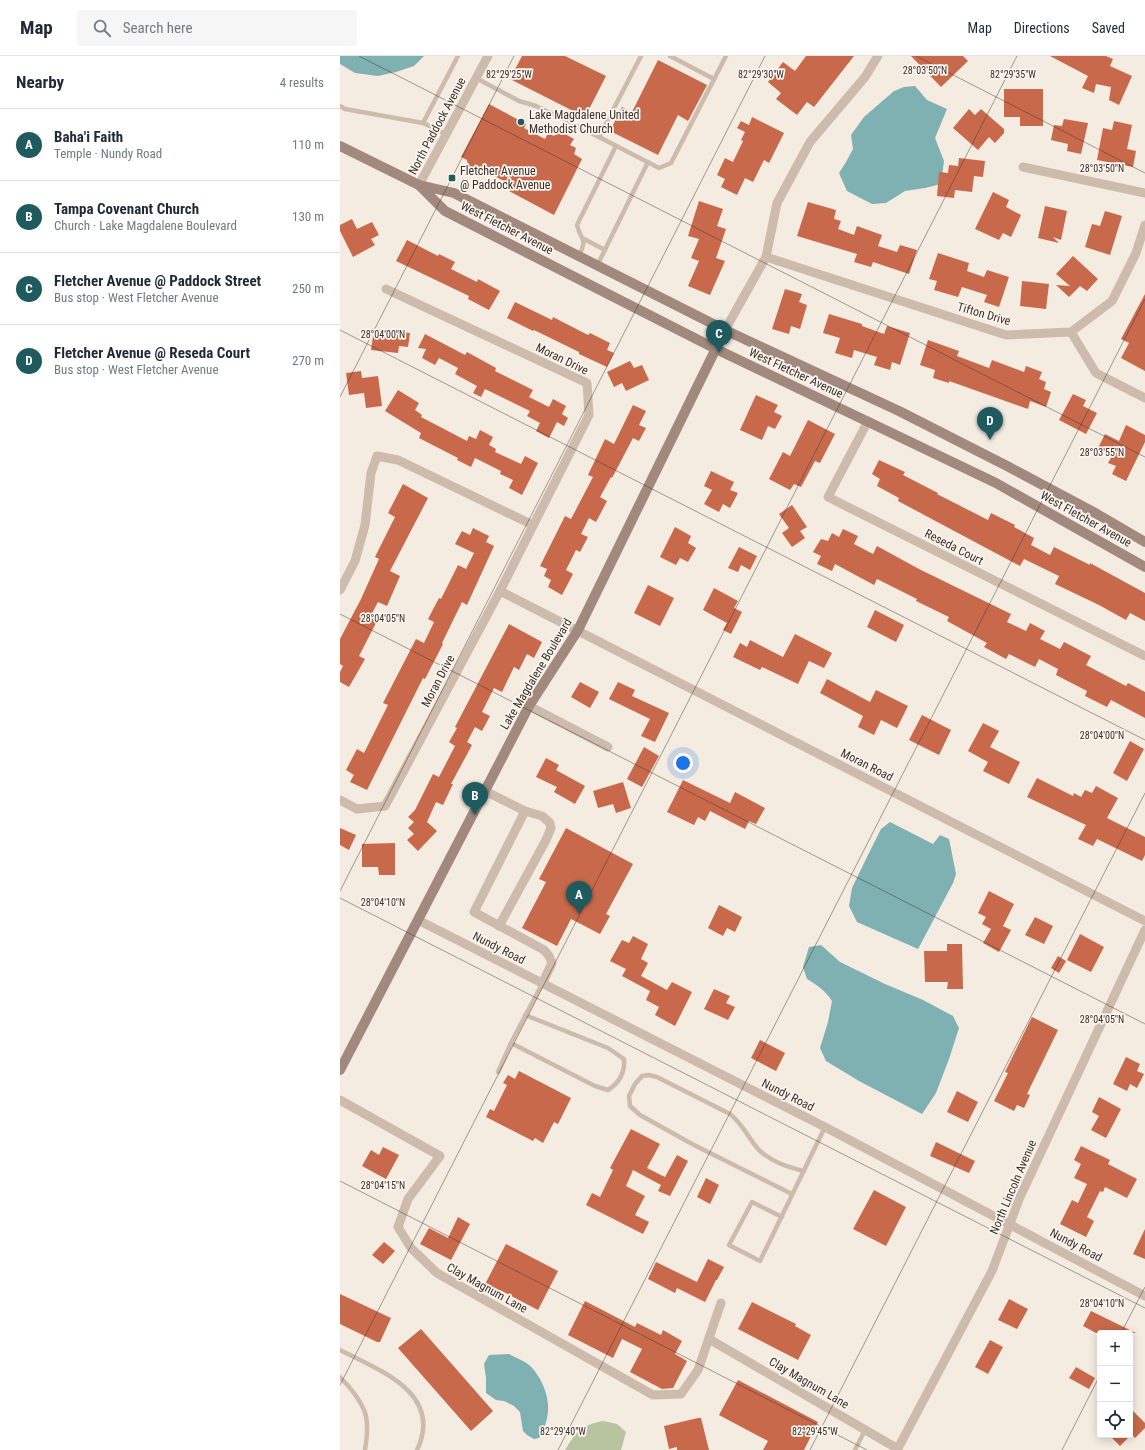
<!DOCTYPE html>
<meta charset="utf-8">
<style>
:root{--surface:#fff;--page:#f6f6f7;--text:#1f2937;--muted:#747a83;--line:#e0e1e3;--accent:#1f5a5e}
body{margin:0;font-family:"Roboto Condensed",sans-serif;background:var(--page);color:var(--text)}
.controls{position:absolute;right:12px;bottom:12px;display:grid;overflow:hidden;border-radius:4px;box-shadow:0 2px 10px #0003}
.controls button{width:36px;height:36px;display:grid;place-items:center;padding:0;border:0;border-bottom:1px solid var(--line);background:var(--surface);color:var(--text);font:20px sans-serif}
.you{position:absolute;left:343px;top:707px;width:14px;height:14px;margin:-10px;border:3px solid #fff;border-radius:50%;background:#1a73e8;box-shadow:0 0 0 6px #1a73e833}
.badge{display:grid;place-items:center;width:26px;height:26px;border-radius:50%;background:var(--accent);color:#fff;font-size:13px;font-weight:700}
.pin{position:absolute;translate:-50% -33px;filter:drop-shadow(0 1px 2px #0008)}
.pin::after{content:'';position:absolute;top:21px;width:14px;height:12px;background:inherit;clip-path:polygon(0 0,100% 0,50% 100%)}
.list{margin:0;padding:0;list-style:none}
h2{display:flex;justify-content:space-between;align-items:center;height:52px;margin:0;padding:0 16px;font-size:17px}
h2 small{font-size:13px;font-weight:400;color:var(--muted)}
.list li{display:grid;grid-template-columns:26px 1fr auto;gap:12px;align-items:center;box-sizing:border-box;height:72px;padding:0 16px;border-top:1px solid var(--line)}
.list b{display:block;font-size:15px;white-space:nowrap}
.list p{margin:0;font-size:13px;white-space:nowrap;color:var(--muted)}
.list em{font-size:13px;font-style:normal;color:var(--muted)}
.icon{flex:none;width:22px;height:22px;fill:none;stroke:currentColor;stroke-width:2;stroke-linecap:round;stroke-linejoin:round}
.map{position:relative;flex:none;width:805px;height:1394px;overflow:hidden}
header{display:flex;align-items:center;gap:24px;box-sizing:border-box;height:56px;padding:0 20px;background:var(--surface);border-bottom:1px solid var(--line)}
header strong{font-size:19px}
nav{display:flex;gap:22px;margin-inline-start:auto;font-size:14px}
.search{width:280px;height:36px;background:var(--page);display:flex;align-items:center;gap:10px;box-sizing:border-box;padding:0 14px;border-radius:4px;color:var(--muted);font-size:15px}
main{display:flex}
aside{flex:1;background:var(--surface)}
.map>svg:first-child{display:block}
.green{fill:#b8c4a0}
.water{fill:#7fb0b2}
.building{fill:#c8694b}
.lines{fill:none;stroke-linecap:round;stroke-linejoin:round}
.lane{stroke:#cdbbac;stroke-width:4.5}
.street{stroke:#cdbbac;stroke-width:9}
.secondary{stroke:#a18a7d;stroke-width:10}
.ticks{fill:none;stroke:#3b302b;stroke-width:1;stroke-opacity:0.45}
.poi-dot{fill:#1f5a5e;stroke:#fbf5ee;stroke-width:1.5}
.labels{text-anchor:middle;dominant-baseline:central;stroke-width:3.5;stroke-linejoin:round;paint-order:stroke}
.poi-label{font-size:12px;fill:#3b302b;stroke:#fbf5ee;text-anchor:start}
.street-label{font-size:12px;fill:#3b302b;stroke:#fbf5ee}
.ticks-label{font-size:10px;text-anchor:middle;fill:#3b302b;stroke:#fbf5ee;stroke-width:3.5;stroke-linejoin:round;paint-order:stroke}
</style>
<header>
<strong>Map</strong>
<div class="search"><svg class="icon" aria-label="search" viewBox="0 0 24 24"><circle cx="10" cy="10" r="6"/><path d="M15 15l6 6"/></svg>Search here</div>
<nav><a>Map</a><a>Directions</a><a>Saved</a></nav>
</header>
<main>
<aside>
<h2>Nearby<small>4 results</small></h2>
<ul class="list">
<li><span class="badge">A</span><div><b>Baha'i Faith</b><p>Temple · Nundy Road</p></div><em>110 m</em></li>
<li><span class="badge">B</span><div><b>Tampa Covenant Church</b><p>Church · Lake Magdalene Boulevard</p></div><em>130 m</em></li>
<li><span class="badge">C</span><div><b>Fletcher Avenue @ Paddock Street</b><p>Bus stop · West Fletcher Avenue</p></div><em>250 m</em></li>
<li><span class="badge">D</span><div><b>Fletcher Avenue @ Reseda Court</b><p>Bus stop · West Fletcher Avenue</p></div><em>270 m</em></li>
</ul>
</aside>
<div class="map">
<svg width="805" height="1394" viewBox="0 0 805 1394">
<rect width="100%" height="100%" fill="#f4ebe1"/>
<path class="green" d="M263 1365 277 1368 286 1376 281 1394H225C236 1376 241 1369 263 1365Z"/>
<g class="water">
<polygon points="0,0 84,0 74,10 56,16 38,20 15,17 0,8"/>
<polygon points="575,30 587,44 607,53 595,82 604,105 601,128 585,132 565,135 546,147 532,148 507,135 499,117 506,106 513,93 511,79 524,61 554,35 564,31"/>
<polygon points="550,766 593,788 600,779 609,783 616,818 613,827 578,893 517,866 509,850 512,832 528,799 541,773"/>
<path d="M481 889 500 906 545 928 583 944 613 960 619 972 609 1003 596 1037 582 1058 519 1025 486 1005 480 992 488 966 492 945C486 935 477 929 467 923L463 911 469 891Z"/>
<path d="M169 1298C176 1302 183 1304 189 1309 193 1312 197 1318 200 1323 211 1344 211 1361 199 1382L194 1383 187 1379 183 1375 180 1356 174 1350 164 1345 156 1344 146 1337V1322L144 1308 149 1299Z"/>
</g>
<g class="building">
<polygon points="182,0 225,0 266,20 245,61 170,23"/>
<polygon points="466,0 514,0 474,51 467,46 457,59 436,43 441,37 428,26 443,6 455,15"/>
<polygon points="571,0 623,0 628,5 601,31"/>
<polygon points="710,0 766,0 773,3 770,10 792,20 779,49 769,44 771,31 756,28 754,37 742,32 748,20"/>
<polygon points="318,4 367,29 348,65 338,59 318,99 270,75 282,51 292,56"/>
<polygon points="664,33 703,33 703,70 680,70 680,61 664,61"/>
<polygon points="149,48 186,68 184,72 205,83 208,77 214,80 218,74 234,83 230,89 236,92 234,98 242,103 214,159 169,135 172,129 138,112 133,113 128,110 127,104 121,101"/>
<polygon points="629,53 635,59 641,53 664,73 664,77 655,87 649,81 638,94 613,72"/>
<polygon points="412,61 444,77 429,107 424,104 413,126 405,122 397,139 381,131 385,123 377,119 385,102 393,106 403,85 401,84 405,76 397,72 401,65 409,69"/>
<polygon points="724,63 748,67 741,98 727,95 728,88 711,84 714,69 722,70"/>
<polygon points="774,65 792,69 787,93 796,95 793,111 757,104 763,72 772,74"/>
<polygon points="619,102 645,105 643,121 634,120 632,136 615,134 614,142 597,140 599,116 608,117 609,109 618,110"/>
<polygon points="653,136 669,144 666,151 681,159 671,181 663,177 659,184 635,173"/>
<polygon points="359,145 383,153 377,170 386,173 376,202 385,205 370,239 348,230 359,205 351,202 359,183 348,180"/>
<polygon points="468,146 496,154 494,163 501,165 498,173 514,179 517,170 542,179 538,190 557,196 560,189 577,194 569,218 533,206 531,211 514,206 517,198 457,180"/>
<polygon points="705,150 727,155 721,184 713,181 719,187 698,182"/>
<polygon points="765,155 782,160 770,199 745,191 752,168 760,170"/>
<polygon points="12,163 17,173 32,166 39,179 31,183 35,189 13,201 0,175 0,169"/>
<polygon points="67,184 98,200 99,198 115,206 111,213 137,226 138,223 160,235 149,254 128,243 129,240 56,205"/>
<polygon points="598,197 629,207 627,215 644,221 647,214 669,221 659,251 644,246 647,239 622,231 618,241 594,234 597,225 589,223"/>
<polygon points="733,200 758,223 747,235 740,230 729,241 716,229 730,230 716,218"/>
<polygon points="682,225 709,228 706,253 680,250"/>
<polygon points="445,233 462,238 459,246 467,249 460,273 451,270 449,278 432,273"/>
<polygon points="805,238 805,315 781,302 789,287 781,283"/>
<polygon points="175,246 212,264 213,261 248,279 250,277 270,287 267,294 274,297 267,311 239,298 239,296 194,274 193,275 167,262"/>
<polygon points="489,258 522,268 522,270 544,278 547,270 570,277 560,309 552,306 550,314 534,309 537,301 514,294 512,302 495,297 500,282 483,277"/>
<polygon points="34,273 70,277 68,291 59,290 58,297 31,294"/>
<polygon points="85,278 125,299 127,296 156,312 155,315 193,334 189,341 209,351 213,343 226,350 222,358 228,362 224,370 217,366 209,382 196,375 200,367 187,360 190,355 145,333 141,341 133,337 137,330 115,318 118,312 99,302 95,309 82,302 86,293 78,292"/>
<polygon points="588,284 619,295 617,300 649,312 652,304 684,316 686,310 702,316 699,323 706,326 704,333 711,336 706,351 690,345 688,353 609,325 609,327 593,322 595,314 580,309"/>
<polygon points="290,305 294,312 302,309 309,324 286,335 282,327 274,331 267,316"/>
<polygon points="21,315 22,322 38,320 42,350 26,352 24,337 9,339 6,317"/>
<polygon points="58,334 79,347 75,354 82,359 81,361 127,385 129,380 136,383 140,374 153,381 149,389 156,393 155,396 181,408 185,400 198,407 182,439 169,432 173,424 160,418 161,415 135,402 131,411 117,404 118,402 79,382 81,377 45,355"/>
<polygon points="733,338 746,344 743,350 757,357 746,378 719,364"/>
<polygon points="416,339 438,349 434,356 442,360 435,373 428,370 422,384 400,374"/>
<polygon points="293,349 306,355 299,369 306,372 299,385 293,382 272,422 271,421 260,441 267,445 256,466 249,462 241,478 248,481 240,496 236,494 226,514 233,518 222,539 208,531 211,524 204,520 207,513 200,510 225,460 231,463 253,421 248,419 265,383 274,388"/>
<polygon points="468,364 495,378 480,407 475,405 461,431 454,428 450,434 429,423 443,396 450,400"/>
<polygon points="786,369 805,379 805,386 786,425 772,418 776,410 768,407 772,400 758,392 765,378 779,385"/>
<polygon points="539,404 565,416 563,419 598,437 597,438 648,464 651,457 675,469 674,471 694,482 691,489 710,499 714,491 750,509 750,507 805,537 805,565 790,557 786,564 759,549 715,528 719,520 684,503 680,510 558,445 559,442 537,430 540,423 532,418"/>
<polygon points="371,415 394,426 390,434 398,437 390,452 383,448 379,456 364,448 372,434 364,430"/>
<polygon points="63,428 88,442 50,515 60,520 47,550 38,546 30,561 37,565 19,600 25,603 9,631 0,626 0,616 3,610 0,608 0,583 21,543 39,503 35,501 55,461 48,457"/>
<polygon points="452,449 467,471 460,475 465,482 452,491 442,477 449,472 439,458"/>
<polygon points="335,471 351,480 348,487 356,492 348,506 340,502 336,509 320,501"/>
<polygon points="133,472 149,480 146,486 154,490 127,549 122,546 102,587 103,588 85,623 83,622 27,734 10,726 14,719 6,714 17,693 24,697 48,649 43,647 76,583 84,587 94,566 88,563 99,542 101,543 118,509 126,513 134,497 115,488 122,475 130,479"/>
<polygon points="503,473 518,480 514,488 533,498 537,490 579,513 671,558 667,566 686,575 690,567 705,575 700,583 720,593 724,586 751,600 746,609 786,630 788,627 805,636 805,662 771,644 767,651 745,640 747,635 716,619 718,613 699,603 695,611 669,598 666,603 644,591 647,587 607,565 609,561 576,545 577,543 537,523 534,529 495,508 492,515 477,508 481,500 473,496 481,483 488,485 492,477 499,481"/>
<polygon points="399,491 417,500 410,514 401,509 398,516 388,512"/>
<polygon points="308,529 334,542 320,570 294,557"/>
<polygon points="374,532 398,545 394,552 402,556 391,578 383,574 387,567 363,554"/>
<polygon points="535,554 564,569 556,586 527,571"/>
<polygon points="169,568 202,586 194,602 187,598 179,614 174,611 162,636 154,632 142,656 150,660 142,675 135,671 127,686 132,689 111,728 113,728 103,749 96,746 87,766 97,775 78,795 67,784 74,778 68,772 74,766 68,761 75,754 93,718 99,721 115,690 109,686 117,672 115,671"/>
<polygon points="455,578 492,597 484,612 469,605 458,628 422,611 420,614 393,601 400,587 407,591 410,584 443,601"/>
<polygon points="487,623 530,646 536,634 568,650 557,672 541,664 534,679 518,671 523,660 480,637"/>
<polygon points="240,626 259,636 250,652 231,641"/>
<polygon points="278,626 295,634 292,640 329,657 315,686 301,680 310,663 269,643"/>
<polygon points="582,659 611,674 599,699 569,684"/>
<polygon points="643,667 659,675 650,691 680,706 669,728 643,715 648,706 628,695"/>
<polygon points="790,685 804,693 787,725 773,717"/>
<polygon points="304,691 319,700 302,731 287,723"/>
<polygon points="206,702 219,709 216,714 245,730 235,748 214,736 217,731 196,721"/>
<polygon points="697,722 733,740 734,737 741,741 745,734 752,737 756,730 778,742 767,762 805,781 805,799 802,805 757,783 753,790 738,783 746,769 687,741"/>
<polygon points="343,724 390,747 395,736 425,752 416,768 409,765 405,773 370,755 365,765 358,761 354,769 327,756"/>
<polygon points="283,726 291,752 276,757 273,748 258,752 253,735"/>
<polygon points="0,772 16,779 9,794 0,789"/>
<polygon points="226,772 293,808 266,858 270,860 260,878 231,863 217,890 182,872 206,826 199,823"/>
<polygon points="55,787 55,819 39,819 38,811 22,811 22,788"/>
<polygon points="649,835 674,848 663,870 671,874 659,896 643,887 651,873 642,868 646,861 638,857"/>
<polygon points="379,849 402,861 395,876 387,872 383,880 368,872"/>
<polygon points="695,861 713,870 704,888 685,879"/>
<polygon points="740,878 764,891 751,916 727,904"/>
<polygon points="293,880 308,888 301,903 308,907 301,920 327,934 332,926 352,936 335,970 315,959 319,951 306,944 310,935 282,920 286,913 270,905 282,884 289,887"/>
<polygon points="607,888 622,888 623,933 607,933 608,926 585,926 584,895 607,895"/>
<polygon points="718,900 726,905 719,917 711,912"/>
<polygon points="374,933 390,940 386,947 395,951 388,964 364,953"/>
<polygon points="692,961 718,974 687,1038 690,1039 684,1052 677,1049 674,1055 654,1045 668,1017 665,1016"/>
<polygon points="420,984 445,997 436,1015 411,1002"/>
<polygon points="786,1001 800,1008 797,1015 804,1018 797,1032 790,1028 787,1035 773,1028"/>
<polygon points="179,1015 231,1042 218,1068 214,1066 203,1087 195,1082 193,1085 146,1061 150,1053 154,1055 167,1029 163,1027 168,1019 175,1023"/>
<polygon points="617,1035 638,1046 628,1066 607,1056"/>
<polygon points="759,1041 781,1053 766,1082 751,1074 759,1060 752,1056"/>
<polygon points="291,1073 320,1088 307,1112 325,1121 337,1099 348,1105 330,1140 318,1135 321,1129 293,1114 286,1130 305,1140 295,1159 309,1166 303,1178 246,1149 252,1137 260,1141 273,1114 270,1112"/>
<polygon points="596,1086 635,1105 629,1117 590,1100"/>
<polygon points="741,1090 770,1104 768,1108 797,1123 787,1142 765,1131 763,1136 760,1135 747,1161 754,1165 746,1181 720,1168 732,1144 738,1147 747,1128 734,1122 741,1108 734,1104"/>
<polygon points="43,1091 59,1099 46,1123 22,1110 31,1094 39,1099"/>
<polygon points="366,1122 379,1129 370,1148 357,1141"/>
<polygon points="534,1134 566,1151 546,1190 513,1173"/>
<polygon points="118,1161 130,1168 111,1204 80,1188 89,1172 108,1182"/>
<polygon points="805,1173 805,1203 793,1198"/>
<polygon points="44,1186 55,1195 43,1208 32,1199"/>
<polygon points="166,1188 218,1215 198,1254 160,1234 158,1239 143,1232"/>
<polygon points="368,1203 384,1211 377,1224 376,1224 365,1246 337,1232 335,1237 308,1223 316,1206 357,1226"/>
<polygon points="0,1238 51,1262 40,1286 37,1286 0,1268"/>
<polygon points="669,1243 688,1253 677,1273 658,1264"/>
<polygon points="245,1245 295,1271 297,1267 321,1279 323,1274 342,1285 335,1298 347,1305 333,1332 322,1333 290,1316 302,1293 282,1283 273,1302 228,1279"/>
<polygon points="412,1246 456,1268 455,1270 471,1279 458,1304 398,1273"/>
<polygon points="751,1255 796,1277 756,1277 743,1270"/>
<polygon points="81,1273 153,1355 131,1375 58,1292"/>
<polygon points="650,1284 663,1291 648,1318 635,1311"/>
<polygon points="736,1311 755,1322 749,1333 729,1322"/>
<polygon points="398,1324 478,1366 464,1394 423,1394 428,1385 379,1359"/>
<polygon points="790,1352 805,1367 805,1372 795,1382 790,1377"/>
<polygon points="358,1362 361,1362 369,1394 337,1394 337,1391 329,1393 324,1370"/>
<polygon points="769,1379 791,1379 780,1390"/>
</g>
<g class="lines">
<g class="lane">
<polyline points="301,0 259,81 319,112 331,107 386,0"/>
<polyline points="330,0 374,23"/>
<polyline points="136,22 179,45 196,50 259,81"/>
<polyline points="0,50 5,53 83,67 106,78"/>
<polyline points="83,67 118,0"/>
<polyline points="244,183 265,194"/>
<path d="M239 200C248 180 241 186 237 169L276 90"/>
<polyline points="257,210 308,106"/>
<path d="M171 987 255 1030 268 1034C279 1027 285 1016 284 1003L268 992 185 959"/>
<polyline points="158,1016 171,987 202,928"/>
<path d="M452 1138 354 1089 300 1059 290 1050 289 1040 295 1028 302 1020 309 1019 317 1021 390 1058C403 1068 408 1082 419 1094 432 1106 447 1111 464 1115"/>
<polyline points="442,1161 412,1146 389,1189 420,1205 485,1071"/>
<path d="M0 1294C39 1314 104 1337 77 1394"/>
<path d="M0 1321C9 1330 19 1342 24 1354 29 1365 27 1382 25 1394"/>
<polyline points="515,1394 525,1374"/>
</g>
<g class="street">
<polyline points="683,111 805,137"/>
<polyline points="79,129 148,0"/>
<polyline points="426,201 666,279 731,276 772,245 796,197 805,169"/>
<polyline points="385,274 426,201 437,147 470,86 525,21 538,0"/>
<polyline points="731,276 756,317 805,342"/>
<polyline points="528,365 488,441 805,600"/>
<polyline points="0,534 15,505 25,469 31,417 37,400 58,404 193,469"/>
<polyline points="160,535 805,865"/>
<polyline points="189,650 268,691"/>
<polyline points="145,735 185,755 202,760 210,767 211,772 206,784 159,870"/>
<polyline points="0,744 17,753 45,750 160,535 249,359 247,327 46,233"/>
<polyline points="185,755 134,856 204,894 209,900 212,907 202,928"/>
<polyline points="78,864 485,1071 805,1240"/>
<polyline points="0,1044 100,1100 68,1143 58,1171 71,1192 97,1217 313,1339 341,1338 358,1314 381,1247"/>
<polyline points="369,1283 558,1393"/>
<polyline points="557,1394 652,1215 680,1141 805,874"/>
</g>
<g class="secondary">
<polyline points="0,90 79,129 114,137 385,274 559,355 669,411 757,458 805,486"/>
<polyline points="79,129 105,155 376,293 656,427 805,511"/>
<polyline points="0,1014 189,650 238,574 385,274"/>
</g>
</g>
<path class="ticks" d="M19 0 805 401M576 0 805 117M0 274 805 684M0 341 174 0M0 558 805 968M0 835 425 0M0 842 805 1252M0 1125 527 1394M781 1277 805 1231M0 1329 677 0M218 1394 805 243M470 1394 805 737M722 1394 760 1319"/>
<g class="poi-dot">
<circle cx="181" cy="66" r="4"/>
<rect x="108" y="118" width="8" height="8" rx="2"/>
</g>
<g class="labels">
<g class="poi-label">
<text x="189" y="59">Lake Magdalene United<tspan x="189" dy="14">Methodist Church</tspan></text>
<text x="120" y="115">Fletcher Avenue<tspan x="120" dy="14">@ Paddock Avenue</tspan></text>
</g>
<g class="street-label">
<text transform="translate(97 70) rotate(-62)">North Paddock Avenue</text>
<text transform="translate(167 172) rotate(27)">West Fletcher Avenue</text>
<text transform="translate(644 258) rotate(16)">Tifton Drive</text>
<text transform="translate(222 303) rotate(26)">Moran Drive</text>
<text transform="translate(456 317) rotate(25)">West Fletcher Avenue</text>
<text transform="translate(746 463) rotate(29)">West Fletcher Avenue</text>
<text transform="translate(614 491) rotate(27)">Reseda Court</text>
<text transform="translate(196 618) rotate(-59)">Lake Magdalene Boulevard</text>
<text transform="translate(98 625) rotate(-62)">Moran Drive</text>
<text transform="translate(527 709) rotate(27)">Moran Road</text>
<text transform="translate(159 892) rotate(27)">Nundy Road</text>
<text transform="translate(448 1039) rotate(27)">Nundy Road</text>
<text transform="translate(673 1131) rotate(-67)">North Lincoln Avenue</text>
<text transform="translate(736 1189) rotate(28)">Nundy Road</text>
<text transform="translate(147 1232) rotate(29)">Clay Magnum Lane</text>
<text transform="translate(469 1327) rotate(30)">Clay Magnum Lane</text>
</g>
</g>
<g class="ticks-label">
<text x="585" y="18">28°03'50"N</text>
<text x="169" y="22">82°29'25"W</text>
<text x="421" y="22">82°29'30"W</text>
<text x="673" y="22">82°29'35"W</text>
<text x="762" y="116">28°03'50"N</text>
<text x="43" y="282">28°04'00"N</text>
<text x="762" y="400">28°03'55"N</text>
<text x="43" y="566">28°04'05"N</text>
<text x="762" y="683">28°04'00"N</text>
<text x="43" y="850">28°04'10"N</text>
<text x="762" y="967">28°04'05"N</text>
<text x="43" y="1133">28°04'15"N</text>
<text x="762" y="1251">28°04'10"N</text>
<text x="223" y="1379">82°29'40"W</text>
<text x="475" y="1379">82°29'45"W</text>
</g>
</svg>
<div class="controls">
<button>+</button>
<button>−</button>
<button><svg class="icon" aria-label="locate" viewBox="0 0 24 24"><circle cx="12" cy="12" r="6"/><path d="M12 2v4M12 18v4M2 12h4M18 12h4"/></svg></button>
</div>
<div class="you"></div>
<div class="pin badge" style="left:239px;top:858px">A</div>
<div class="pin badge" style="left:135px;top:759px">B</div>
<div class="pin badge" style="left:379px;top:297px">C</div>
<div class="pin badge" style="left:650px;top:384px">D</div>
</div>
</main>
